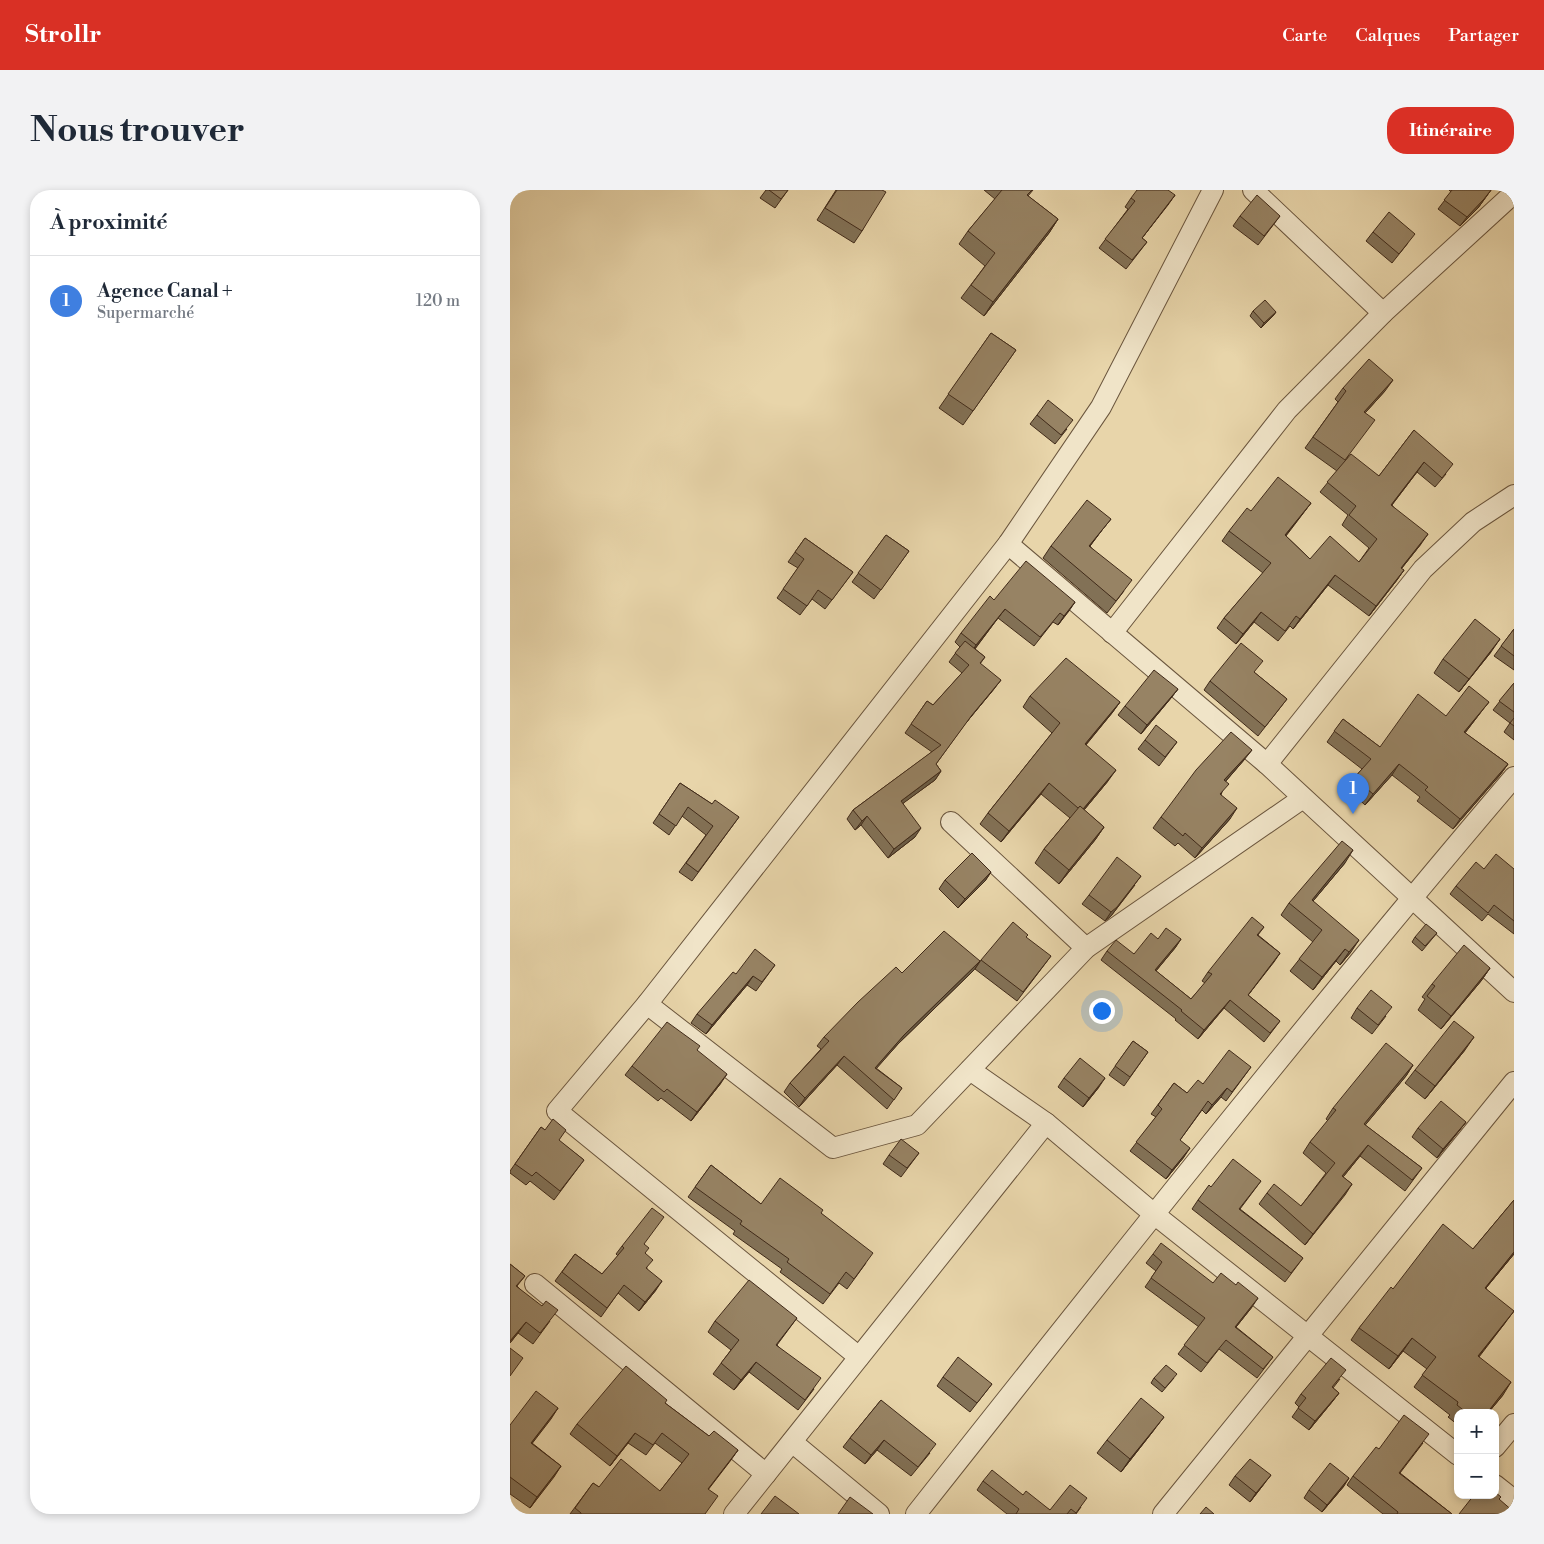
<!DOCTYPE html>
<html lang="fr">
<meta charset="utf-8">
<style>
:root{--surface:#fff;--page:#f2f2f3;--text:#1f2937;--muted:#747a83;--line:#e0e1e3;--accent:#d93025}
body{margin:0;font-family:"Libre Bodoni",serif;background:var(--page);color:var(--text)}
.controls{position:absolute;right:15px;bottom:15px;display:grid;overflow:hidden;border-radius:10px;box-shadow:0 2px 8px #0003}
.controls button{width:45px;height:45px;display:grid;place-items:center;padding:0;border:0;border-bottom:1px solid var(--line);background:var(--surface);color:var(--text);font:25px sans-serif}
.you{position:absolute;left:591px;top:820px;width:18px;height:18px;margin:-12px;border:4px solid #fff;border-radius:50%;background:#1a73e8;box-shadow:0 0 0 8px #1a73e833}
.badge{display:grid;place-items:center;width:32px;height:32px;border-radius:50%;background:var(--accent);color:#fff;font-size:16px;font-weight:700}
.pin{position:absolute;translate:-50% -41px;filter:drop-shadow(0 1px 2px #0008)}
.pin::after{content:'';position:absolute;top:26px;width:18px;height:15px;background:inherit;clip-path:polygon(0 0,100% 0,50% 100%)}
.list{margin:0;padding:0;list-style:none}
h2{display:flex;justify-content:space-between;align-items:center;height:65px;margin:0;padding:0 20px;font-size:21px}
h2 small{font-size:16px;font-weight:400;color:var(--muted)}
.list li{display:grid;grid-template-columns:32px 1fr auto;gap:15px;align-items:center;box-sizing:border-box;height:90px;padding:0 20px;border-top:1px solid var(--line)}
.list b{display:block;font-size:19px;white-space:nowrap}
.list p{margin:0;font-size:16px;white-space:nowrap;color:var(--muted)}
.list em{font-size:16px;font-style:normal;color:var(--muted)}
.map{position:relative;flex:none;width:1004px;height:1324px;overflow:hidden;border-radius:20px}
header{display:flex;align-items:center;gap:30px;box-sizing:border-box;height:70px;padding:0 25px;background:var(--accent);color:#fff}
header strong{font-size:24px}
nav{display:flex;gap:28px;margin-inline-start:auto;font-size:18px}
.intro{display:flex;align-items:center;justify-content:space-between;box-sizing:border-box;height:120px;padding:0 30px}
h1{margin:0;font-size:35px}
.button{padding:12px 22px;border-radius:20px;background:var(--accent);color:#fff;font-size:18px;font-weight:700}
main{display:flex;gap:30px;padding:0 30px}
aside{flex:1;background:var(--surface);border-radius:20px;box-shadow:0 2px 8px #0003}
.map>svg:first-child{display:block}
.lines{fill:none;stroke-linecap:round;stroke-linejoin:round}
.minor-casing{stroke:#6a553d;stroke-width:22}
.minor{stroke:#f0e4c8;stroke-width:20}
.wall{fill:#827156;stroke:#402a19}
.shaded-wall{fill:#6a5c46;stroke:#402a19}
.building{fill:#978364;stroke:#402a19}
</style>
<header>
<strong>Strollr</strong>
<nav><a>Carte</a><a>Calques</a><a>Partager</a></nav>
</header>
<div class="intro"><h1>Nous trouver</h1><a class="button">Itinéraire</a></div>
<main>
<aside>
<h2>À proximité<small></small></h2>
<ul class="list">
<li><span class="badge" style="background:#3f7fe0">1</span><div><b>Agence Canal +</b><p>Supermarché</p></div><em>120 m</em></li>
</ul>
</aside>
<div class="map">
<svg width="1004" height="1324" viewBox="0 0 1004 1324">
<rect width="100%" height="100%" fill="#e8d5aa"/>
<filter id="stains"><feTurbulence type="fractalNoise" baseFrequency=".004" numOctaves="4"/><feColorMatrix values="0 0 0 0 .2 0 0 0 0 .09 0 0 0 0 .02 0 0 0 .5 -.17"/></filter>
<radialGradient id="worn" r=".72"><stop offset=".6" stop-color="#630" stop-opacity="0"/><stop offset="1" stop-color="#630" stop-opacity=".3"/></radialGradient>
<g class="lines">
<g class="minor-casing">
<g id="minor">
<polyline points="743,0 873,123"/>
<polyline points="498,354 757,574 1004,802"/>
<polyline points="602,443 777,220 873,123 1004,3"/>
<polyline points="757,574 913,379 963,332 1004,305"/>
<polyline points="441,632 576,758"/>
<polyline points="137,814 323,958 407,935 576,758 793,608"/>
<polyline points="460,880 536,933 644,1024 948,1265"/>
<polyline points="25,1094 256,1284"/>
<polyline points="349,1167 47,921 137,814 498,354 591,217 703,0"/>
<polyline points="282,1252 369,1324"/>
<polyline points="985,1257 1004,1234"/>
<polyline points="985,1295 1004,1310"/>
<polyline points="224,1324 536,933"/>
<path d="M406 1324C602 1076 799 828 1004 587"/>
<polyline points="653,1324 1004,892"/>
</g>
</g>
<use href="#minor" class="minor"/>
</g>
<g class="wall">
<polygon points="256,0 278,0 265,18 250,8"/>
<polygon points="326,0 372,0 352,41 344,53 307,30"/>
<polygon points="474,0 523,0 518,6 548,29 539,43 474,126 451,108 475,76 449,54 458,41 485,9"/>
<polygon points="939,0 981,0 968,18 950,36 928,19 941,2"/>
<polygon points="665,5 632,48 637,52 616,79 589,58 618,19 615,17 621,8"/>
<polygon points="730,26 770,26 748,55 723,36"/>
<polygon points="863,42 898,53 882,73 856,51"/>
<polygon points="743,121 766,122 763,126 751,138 740,126"/>
<polygon points="481,143 506,160 453,235 429,218"/>
<polygon points="833,198 875,201 855,223 837,269 869,286 904,240 936,284 925,297 907,282 882,315 911,354 891,379 894,380 887,390 859,426 818,395 783,439 780,436 768,451 744,432 726,454 707,438 714,428 753,383 712,351 719,341 741,321 801,313 776,346 800,369 849,372 859,358 832,335 838,325 810,302 827,281 795,258 828,212 825,209"/>
<polygon points="527,225 557,239 545,254 520,234"/>
<polygon points="592,340 580,356 614,401 597,423 533,368 541,356"/>
<polygon points="376,345 399,361 364,409 342,392"/>
<polygon points="295,348 343,382 315,419 302,409 290,425 267,408 288,378 278,372"/>
<polygon points="484,410 565,412 548,435 543,432 524,456 488,428 465,459 475,467 470,474 484,499 455,534 426,574 431,581 425,590 393,613 405,647 378,668 351,635 345,640 337,629 343,620 422,562 395,543 417,511 423,515 452,483 439,472 450,457 445,452 451,443"/>
<polygon points="1004,439 1004,480 984,466"/>
<polygon points="981,462 949,502 924,483 933,469"/>
<polygon points="745,483 777,509 748,546 694,500 700,491"/>
<polygon points="1004,493 1004,550 994,542 1000,533 983,520"/>
<polygon points="668,499 661,508 631,544 608,525 615,516"/>
<polygon points="520,506 610,512 602,523 576,555 598,591 574,620 594,637 585,650 549,694 525,673 534,659 560,628 531,604 491,652 470,634 478,623 542,543 513,517"/>
<polygon points="971,522 955,543 998,574 990,585 943,639 907,611 910,607 882,585 855,615 837,598 844,588 852,579 817,552 833,529 870,557 936,526"/>
<polygon points="635,550 667,552 649,576 628,559"/>
<polygon points="734,570 716,591 711,605 720,629 685,668 668,653 665,656 643,638 651,627"/>
<polygon points="170,593 202,614 229,627 182,691 169,682 196,645 172,626 159,645 143,633"/>
<polygon points="835,673 803,711 841,762 830,775 826,771 803,800 780,781 803,752 771,725 779,713"/>
<polygon points="974,679 1004,679 1004,744 978,724 972,731 940,704 946,696"/>
<polygon points="481,682 475,691 448,718 429,699 435,690"/>
<polygon points="625,695 601,726 595,731 572,714 579,705"/>
<polygon points="754,737 748,745 770,763 738,805 770,831 754,852 714,818 688,849 665,830 666,829 591,770 597,761 624,764 648,749 671,749 665,758 646,781 681,809 695,793 692,791 698,782"/>
<polygon points="927,743 912,761 902,752 905,747"/>
<polygon points="541,766 507,811 465,779 471,770"/>
<polygon points="265,775 246,801 237,795 196,844 181,833 187,824 226,784"/>
<polygon points="980,778 971,791 931,839 908,820 915,809 912,807 922,794"/>
<polygon points="464,780 388,854 366,878 392,898 377,919 327,875 289,917 274,902 280,893 311,859 307,856 314,847 392,783"/>
<polygon points="847,818 876,826 862,844 841,828"/>
<polygon points="623,851 638,862 614,896 599,885"/>
<polygon points="955,860 915,909 895,893 905,880"/>
<polygon points="903,875 896,886 855,935 912,978 895,1001 850,966 833,987 842,994 795,1055 749,1014 757,1003 791,1016 816,983 793,963 800,952 818,931 816,929 823,918"/>
<polygon points="122,876 211,893 181,931 151,908 148,911 115,885"/>
<polygon points="741,877 716,911 711,907 696,924 692,920 670,950 674,967 656,989 620,961 646,927 641,924 664,893 677,903 693,894"/>
<polygon points="554,888 589,897 573,917 548,897"/>
<polygon points="956,932 927,968 902,947 908,938"/>
<polygon points="31,937 74,970 44,1010 20,991 16,995 0,983 0,981"/>
<polygon points="409,963 391,987 373,974 379,965"/>
<polygon points="201,975 251,1014 311,1023 356,1073 337,1099 329,1093 313,1114 270,1082 272,1079 223,1044 225,1041 178,1007"/>
<polygon points="751,991 730,1019 793,1068 775,1092 682,1019 688,1010 701,997"/>
<polygon points="1004,1010 1004,1064 976,1098 995,1133 969,1167 993,1205 978,1223 948,1223 948,1235 938,1227 940,1225 904,1197 917,1179 893,1161 879,1179 841,1150 849,1138 883,1099 963,1059"/>
<polygon points="134,1054 137,1079 146,1100 129,1121 108,1103 91,1127 45,1091 65,1064 92,1084 108,1066 106,1064 112,1056"/>
<polygon points="643,1064 703,1093 742,1117 726,1137 763,1167 747,1188 709,1159 691,1182 668,1164 689,1137 635,1097 646,1081 636,1073"/>
<polygon points="0,1074 15,1086 7,1096 40,1131 23,1154 8,1143 0,1153"/>
<polygon points="287,1128 267,1155 304,1199 288,1220 239,1182 224,1200 203,1184 221,1160 198,1142 205,1131"/>
<polygon points="433,1187 482,1194 460,1222 427,1196"/>
<polygon points="644,1188 664,1188 652,1202 641,1193"/>
<polygon points="830,1189 823,1198 829,1203 822,1212 799,1240 782,1227 789,1217 785,1213 791,1204"/>
<polygon points="371,1210 420,1263 401,1286 367,1260 355,1274 333,1257 340,1248"/>
<polygon points="155,1213 199,1246 228,1260 198,1299 195,1324 60,1324 83,1293 89,1297 150,1301 172,1273 145,1253 136,1265 118,1253 100,1276 60,1244 67,1234"/>
<polygon points="48,1218 22,1253 51,1276 20,1318 0,1304 0,1235"/>
<polygon points="644,1240 611,1282 587,1263 597,1250"/>
<polygon points="913,1253 890,1283 942,1324 873,1324 837,1295 843,1286 869,1259"/>
<polygon points="725,1286 754,1294 740,1312 719,1295"/>
<polygon points="473,1291 513,1305 540,1320 571,1317 566,1324 497,1324 467,1300"/>
<polygon points="834,1296 812,1322 794,1308 799,1300"/>
</g>
<g class="shaded-wall">
<polygon points="981,0 968,18 950,36 957,27"/>
<polygon points="665,5 658,15 625,57 632,48"/>
<polygon points="548,29 539,43 474,126 483,112"/>
<polygon points="766,122 763,126 751,138 754,133"/>
<polygon points="883,190 875,201 846,233 854,222"/>
<polygon points="914,272 907,282 874,325 881,315"/>
<polygon points="801,313 794,322 768,355 775,345"/>
<polygon points="601,329 592,340 571,368 579,356"/>
<polygon points="918,344 911,354 884,388 891,378"/>
<polygon points="894,380 887,390 859,426 866,416"/>
<polygon points="825,385 818,395 783,439 790,429"/>
<polygon points="565,412 559,421 548,435 554,426"/>
<polygon points="495,419 488,428 460,465 466,455"/>
<polygon points="751,422 744,432 726,454 733,444"/>
<polygon points="990,449 981,462 949,502 959,489"/>
<polygon points="491,490 484,499 455,534 462,525"/>
<polygon points="668,499 661,508 631,544 637,535"/>
<polygon points="610,512 602,523 567,565 575,554"/>
<polygon points="979,512 971,522 947,553 954,542"/>
<polygon points="742,560 734,570 707,601 714,590"/>
<polygon points="889,574 882,585 855,615 863,604"/>
<polygon points="998,574 990,585 943,639 950,629"/>
<polygon points="606,580 598,591 564,632 572,621"/>
<polygon points="431,581 425,590 384,620 391,611"/>
<polygon points="539,593 531,604 491,652 499,641"/>
<polygon points="727,618 720,629 685,668 692,658"/>
<polygon points="357,626 351,635 345,640 352,631"/>
<polygon points="594,637 585,650 549,694 559,680"/>
<polygon points="411,638 405,647 378,668 384,659"/>
<polygon points="843,660 835,673 793,723 802,710"/>
<polygon points="481,682 475,691 448,718 455,709"/>
<polygon points="631,686 601,726 595,731 601,722"/>
<polygon points="671,749 665,758 639,789 645,780"/>
<polygon points="849,750 841,762 830,775 839,762"/>
<polygon points="835,759 826,771 803,800 812,787"/>
<polygon points="770,763 764,772 732,813 738,805"/>
<polygon points="470,771 464,780 388,854 359,887 365,878 394,845"/>
<polygon points="980,778 971,791 931,839 941,826"/>
<polygon points="243,786 237,795 196,844 202,835"/>
<polygon points="720,810 714,818 688,849 694,840"/>
<polygon points="964,847 955,860 915,909 925,896"/>
<polygon points="334,866 327,875 289,917 295,908"/>
<polygon points="903,875 896,886 847,945 854,934"/>
<polygon points="217,884 211,893 181,931 187,922"/>
<polygon points="595,888 589,897 573,917 579,908"/>
<polygon points="717,898 711,907 696,924 702,915"/>
<polygon points="956,932 949,941 927,968 933,959"/>
<polygon points="858,955 850,966 825,997 832,986"/>
<polygon points="680,958 674,967 656,989 662,980"/>
<polygon points="842,994 835,1005 795,1055 803,1044"/>
<polygon points="1004,1062 1004,1064 966,1110 975,1098"/>
<polygon points="152,1091 146,1100 129,1121 135,1112"/>
<polygon points="748,1108 742,1117 719,1146 725,1137"/>
<polygon points="1004,1121 995,1133 959,1178 968,1166"/>
<polygon points="16,1132 8,1143 0,1153 0,1151"/>
<polygon points="902,1148 893,1161 879,1179 888,1166"/>
<polygon points="246,1172 239,1182 224,1200 231,1190"/>
<polygon points="1001,1192 993,1205 978,1223 977,1223"/>
<polygon points="829,1203 822,1212 799,1240 805,1231"/>
<polygon points="48,1218 41,1229 14,1264 21,1253"/>
<polygon points="654,1227 644,1240 611,1282 620,1269"/>
<polygon points="125,1243 118,1253 100,1276 107,1266"/>
<polygon points="374,1250 367,1260 355,1274 361,1265"/>
<polygon points="228,1260 221,1270 191,1309 198,1299"/>
<polygon points="51,1276 44,1287 20,1318 27,1307"/>
<polygon points="761,1285 740,1312 746,1303"/>
<polygon points="839,1288 834,1296 812,1322 817,1315"/>
</g>
<g class="building">
<polygon points="259,0 278,0 271,9"/>
<polygon points="327,0 372,0 376,2 352,41 315,18"/>
<polygon points="492,0 522,0 517,5 548,29 483,112 461,95 485,63 458,41"/>
<polygon points="627,0 658,0 665,5 632,48 637,52 622,70 595,49 625,11 621,8"/>
<polygon points="942,0 981,0 974,9 957,27 934,10"/>
<polygon points="747,5 770,26 754,46 730,26"/>
<polygon points="879,22 905,44 889,64 863,42"/>
<polygon points="755,110 766,122 754,133 743,121"/>
<polygon points="481,143 506,160 463,221 438,204"/>
<polygon points="859,169 883,190 854,222 865,230 835,270 803,247 836,201 833,198"/>
<polygon points="538,210 563,230 551,245 527,225"/>
<polygon points="904,240 943,274 932,288 914,272 881,315 918,344 891,378 894,380 866,416 825,385 790,429 786,426 775,441 751,422 733,444 714,428 761,373 719,341 737,318 741,321 768,287 801,313 775,345 800,369 820,346 849,372 867,349 839,325 846,316 817,292 841,264 869,286"/>
<polygon points="577,310 601,329 579,356 622,390 606,411 541,356"/>
<polygon points="376,345 399,361 371,400 348,383"/>
<polygon points="295,348 343,382 322,410 308,400 297,416 273,399 294,369 285,362"/>
<polygon points="516,371 565,412 554,426 550,423 530,447 495,419 466,455 451,443 480,406 484,410"/>
<polygon points="965,429 990,449 959,489 933,469"/>
<polygon points="1004,439 1004,466 991,456"/>
<polygon points="455,451 475,467 470,473 491,490 462,525 426,574 431,581 391,611 411,638 384,659 357,626 352,631 343,620 431,555 401,534 417,511 423,515 459,475 445,463"/>
<polygon points="731,453 753,471 744,482 777,509 755,537 700,491"/>
<polygon points="556,468 610,512 575,554 606,580 573,619 570,616 568,618 539,593 499,641 478,623 550,533 520,506"/>
<polygon points="644,480 668,499 637,535 615,516"/>
<polygon points="1004,493 1004,522 989,511"/>
<polygon points="959,496 979,512 954,542 998,574 950,629 915,600 918,597 889,574 863,604 844,588 861,569 824,541 833,529 870,557 908,504 936,526"/>
<polygon points="1004,528 1004,536 1000,533"/>
<polygon points="646,535 667,552 655,567 635,550"/>
<polygon points="721,542 742,560 714,590 719,594 710,604 727,618 692,658 675,643 673,646 651,627 686,580"/>
<polygon points="170,593 202,614 205,610 229,627 188,682 176,673 203,636 178,617 166,636 149,624"/>
<polygon points="570,616 594,637 559,680 534,659"/>
<polygon points="832,651 843,660 802,710 849,750 839,762 835,759 812,787 789,769 812,740 779,713"/>
<polygon points="462,663 481,682 455,709 435,690"/>
<polygon points="986,664 1004,679 1004,731 984,715 978,723 946,696 966,672 974,679"/>
<polygon points="607,667 631,686 607,717 601,722 579,705"/>
<polygon points="742,727 754,737 747,745 770,763 738,805 770,831 760,843 720,810 694,840 671,821 672,820 597,761 606,750 624,764 641,743 648,749 656,738 671,749 645,780 681,809 702,784 698,782"/>
<polygon points="503,732 518,745 516,747 541,766 513,802 471,770"/>
<polygon points="916,734 927,743 915,756 905,747"/>
<polygon points="434,741 470,771 394,845 365,878 392,898 384,910 334,866 295,908 280,893 319,851 314,847 348,812 386,777 392,783"/>
<polygon points="954,755 980,778 941,826 917,806 925,796 922,794"/>
<polygon points="245,759 265,775 252,792 243,786 202,835 187,824 223,782 226,784"/>
<polygon points="861,800 882,817 868,835 847,818"/>
<polygon points="944,831 964,847 925,896 905,880"/>
<polygon points="157,832 190,856 187,860 217,884 187,922 157,899 154,902 122,876"/>
<polygon points="623,851 638,862 620,887 605,876"/>
<polygon points="876,853 903,875 854,934 912,978 902,990 858,955 832,986 842,994 803,1044 757,1003 764,994 791,1016 825,973 800,952 826,920 823,918"/>
<polygon points="719,860 741,877 722,902 717,898 702,915 698,911 670,950 680,958 662,980 626,952 652,919 648,915 664,893 677,903 688,890 693,894"/>
<polygon points="570,868 595,888 579,908 554,888"/>
<polygon points="931,911 956,932 933,959 908,938"/>
<polygon points="43,929 56,940 49,950 74,970 50,1001 26,982 22,986 5,974 31,937 35,940"/>
<polygon points="391,949 409,963 397,978 379,965"/>
<polygon points="723,969 751,991 729,1019 793,1068 781,1083 688,1010 699,995 701,997"/>
<polygon points="201,975 251,1014 270,988 313,1020 311,1023 363,1063 344,1089 336,1082 320,1104 277,1072 279,1069 230,1034 232,1031 185,997"/>
<polygon points="1004,1010 1004,1062 975,1098 1004,1121 968,1166 1001,1192 977,1223 957,1223 947,1215 948,1212 912,1185 926,1167 902,1148 888,1166 849,1138 881,1097 883,1099 933,1034 963,1059"/>
<polygon points="142,1018 154,1027 134,1054 139,1058 135,1063 143,1070 136,1078 152,1091 135,1112 114,1095 97,1118 52,1082 65,1064 92,1084 114,1058 112,1056"/>
<polygon points="651,1053 703,1093 711,1083 726,1095 728,1092 748,1108 725,1137 763,1167 753,1179 716,1150 697,1173 674,1155 695,1128 641,1088 652,1072 643,1064"/>
<polygon points="0,1074 15,1086 6,1096 32,1116 36,1111 48,1120 30,1143 16,1132 0,1151"/>
<polygon points="239,1090 287,1128 266,1155 311,1188 295,1210 246,1172 231,1190 211,1173 229,1150 205,1131"/>
<polygon points="0,1158 13,1168 0,1186"/>
<polygon points="448,1167 482,1194 467,1213 433,1187"/>
<polygon points="821,1168 836,1180 822,1197 829,1203 805,1231 788,1218 796,1208 791,1204"/>
<polygon points="656,1175 667,1184 655,1198 644,1188"/>
<polygon points="116,1176 157,1210 155,1213 199,1246 204,1241 228,1260 198,1299 208,1306 195,1324 71,1324 71,1323 65,1318 83,1293 89,1297 111,1269 150,1301 179,1264 152,1243 143,1255 125,1243 107,1266 67,1234"/>
<polygon points="26,1201 48,1218 21,1253 51,1276 27,1307 0,1287 0,1235"/>
<polygon points="631,1208 654,1227 620,1269 597,1250"/>
<polygon points="371,1210 426,1254 408,1277 374,1250 361,1265 340,1248"/>
<polygon points="894,1225 919,1244 889,1283 942,1324 887,1324 888,1322 843,1286 866,1257 869,1259"/>
<polygon points="740,1269 761,1285 746,1303 725,1286"/>
<polygon points="820,1273 839,1288 817,1315 799,1300"/>
<polygon points="482,1280 513,1305 516,1301 540,1320 560,1295 577,1308 566,1323 561,1319 557,1324 506,1324 509,1319 473,1291"/>
<polygon points="985,1302 991,1307 989,1309 1004,1322 1004,1324 949,1324 964,1305 985,1305"/>
<polygon points="265,1306 289,1324 251,1324"/>
<polygon points="340,1307 363,1324 328,1324"/>
<polygon points="696,1317 704,1324 690,1324"/>
</g>
<rect width="100%" height="100%" filter="url(#stains)"/>
<rect width="100%" height="100%" fill="url(#worn)"/>
</svg>
<div class="controls">
<button>+</button>
<button>−</button>
</div>
<div class="you"></div>
<div class="pin badge" style="left:843px;top:624px;background:#3f7fe0">1</div>
</div>
</main>
